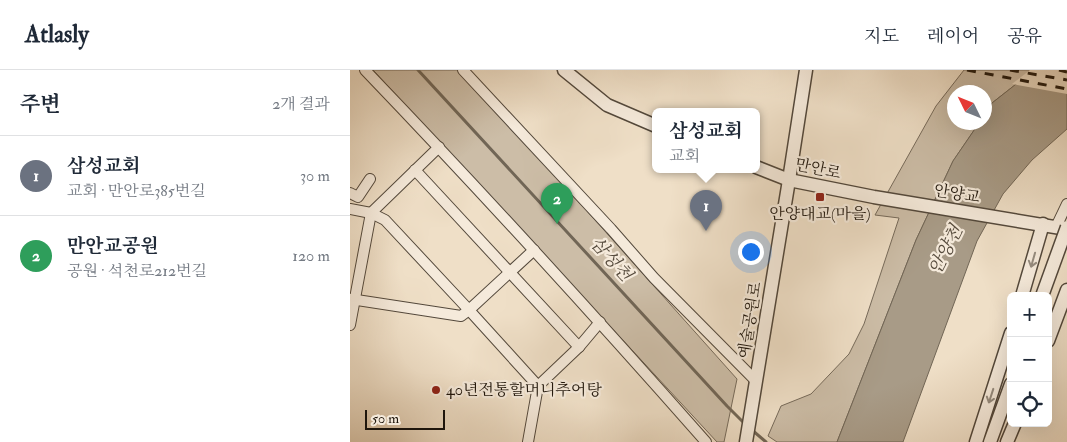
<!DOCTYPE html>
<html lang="ko">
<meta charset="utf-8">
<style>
:root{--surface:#fff;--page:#f2f2f3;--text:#1f2937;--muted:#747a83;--line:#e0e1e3;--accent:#8f2418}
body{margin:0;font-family:"IM FELL Double Pica","Noto Serif KR",serif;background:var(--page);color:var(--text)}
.controls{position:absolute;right:15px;bottom:15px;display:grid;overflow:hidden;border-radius:8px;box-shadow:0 5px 20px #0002}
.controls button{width:45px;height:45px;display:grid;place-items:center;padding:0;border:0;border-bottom:1px solid var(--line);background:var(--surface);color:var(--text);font:25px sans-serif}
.compass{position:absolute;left:597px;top:15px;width:45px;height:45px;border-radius:50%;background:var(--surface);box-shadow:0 5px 20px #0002;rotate:313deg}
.scale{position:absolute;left:15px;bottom:12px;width:80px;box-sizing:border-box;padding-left:5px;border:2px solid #1f160c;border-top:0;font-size:14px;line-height:18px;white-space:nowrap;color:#1f160c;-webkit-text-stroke:4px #f5eadb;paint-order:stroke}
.you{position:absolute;left:400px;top:181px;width:18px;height:18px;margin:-12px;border:4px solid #fff;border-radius:50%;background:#1a73e8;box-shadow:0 0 0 8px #1a73e833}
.badge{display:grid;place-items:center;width:32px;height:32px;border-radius:50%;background:var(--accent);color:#fff;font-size:16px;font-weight:700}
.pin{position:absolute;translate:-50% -41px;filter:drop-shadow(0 1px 2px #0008)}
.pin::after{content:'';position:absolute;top:26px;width:18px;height:15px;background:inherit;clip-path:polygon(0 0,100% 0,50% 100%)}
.popup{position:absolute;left:302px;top:38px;width:108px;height:65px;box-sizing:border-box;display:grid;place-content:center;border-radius:8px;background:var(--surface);filter:drop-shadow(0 1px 4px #0005);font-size:16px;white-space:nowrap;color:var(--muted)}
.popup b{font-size:19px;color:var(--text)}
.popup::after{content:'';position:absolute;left:50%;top:100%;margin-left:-10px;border:10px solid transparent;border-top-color:var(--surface)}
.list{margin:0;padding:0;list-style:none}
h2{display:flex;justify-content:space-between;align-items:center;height:65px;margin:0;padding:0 20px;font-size:21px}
h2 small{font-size:16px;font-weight:400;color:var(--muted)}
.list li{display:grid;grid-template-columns:32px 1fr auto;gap:15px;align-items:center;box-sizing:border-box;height:80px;padding:0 20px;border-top:1px solid var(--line)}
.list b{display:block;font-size:19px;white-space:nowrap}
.list p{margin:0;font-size:16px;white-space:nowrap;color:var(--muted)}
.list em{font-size:16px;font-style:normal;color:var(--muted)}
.icon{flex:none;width:28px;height:28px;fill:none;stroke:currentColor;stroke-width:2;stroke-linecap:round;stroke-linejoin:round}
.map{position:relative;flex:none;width:717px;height:372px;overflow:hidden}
header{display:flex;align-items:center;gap:30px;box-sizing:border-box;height:70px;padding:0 25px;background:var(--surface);border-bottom:1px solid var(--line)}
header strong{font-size:24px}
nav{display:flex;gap:28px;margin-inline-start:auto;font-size:18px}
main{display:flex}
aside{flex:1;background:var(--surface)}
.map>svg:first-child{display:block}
.park{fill:#ccbda7;stroke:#766a5a}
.water{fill:#a89b87;stroke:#716656}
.pier{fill:#efdfc7}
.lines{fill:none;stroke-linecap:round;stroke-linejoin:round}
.stream{stroke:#716656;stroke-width:3}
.minor-casing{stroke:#53483b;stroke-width:12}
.tertiary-casing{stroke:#53483b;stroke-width:15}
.minor{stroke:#f5eadb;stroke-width:10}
.tertiary{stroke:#f5eadb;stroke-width:12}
.rail{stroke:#1f160c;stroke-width:3;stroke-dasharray:9 9;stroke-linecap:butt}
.tertiary-bridge-casing{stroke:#53483b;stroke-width:15;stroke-linecap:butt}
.tertiary-bridge{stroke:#f5eadb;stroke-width:12}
.oneway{stroke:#958b7e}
.poi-dot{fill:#8f2418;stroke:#f5eadb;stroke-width:2}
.labels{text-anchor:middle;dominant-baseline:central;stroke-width:4.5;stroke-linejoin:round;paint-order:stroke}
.street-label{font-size:16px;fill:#1f160c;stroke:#f5eadb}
.poi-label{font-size:16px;fill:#1f160c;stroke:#f5eadb}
.water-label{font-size:18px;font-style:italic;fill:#564b3d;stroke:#f5eadb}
</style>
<header>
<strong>Atlasly</strong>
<nav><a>지도</a><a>레이어</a><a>공유</a></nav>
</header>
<main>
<aside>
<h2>주변<small>2개 결과</small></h2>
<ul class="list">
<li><span class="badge" style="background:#6b7280">1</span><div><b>삼성교회</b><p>교회 · 만안로385번길</p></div><em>30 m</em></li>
<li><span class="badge" style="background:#2e9e5b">2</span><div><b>만안교공원</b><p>공원 · 석천로212번길</p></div><em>120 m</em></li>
</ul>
</aside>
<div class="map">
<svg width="717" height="372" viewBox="0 0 717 372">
<rect width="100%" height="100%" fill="#efdfc7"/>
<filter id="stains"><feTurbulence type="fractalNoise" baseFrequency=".004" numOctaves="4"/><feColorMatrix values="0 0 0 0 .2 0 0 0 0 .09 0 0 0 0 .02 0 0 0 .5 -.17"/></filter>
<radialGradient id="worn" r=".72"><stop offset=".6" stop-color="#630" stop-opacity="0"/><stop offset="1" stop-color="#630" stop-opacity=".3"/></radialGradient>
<g class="park">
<polygon points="23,0 111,0 387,309 374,372 367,372"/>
<polygon points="614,0 684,0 642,33 635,44 634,22 604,22 604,52 629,53 603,91 566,170 487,372 427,372 418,366 431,336 461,324 499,284 514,254 549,148 525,145 586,36"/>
</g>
<polygon class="water" points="684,0 717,0 717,59 682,90 653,124 627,171 553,372 487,372 566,170 603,91 629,53 634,52 635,44 642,33"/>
<polygon class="pier" points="680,0 717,0 717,24 662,14"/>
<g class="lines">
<g class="stream">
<polyline points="68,0 377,336 395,354"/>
<polyline points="402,360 416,372"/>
</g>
<g class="minor-casing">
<g id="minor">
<path d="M15 0C131 121 245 246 356 372"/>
<polyline points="113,0 261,159 304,208 406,311"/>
<polyline points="65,100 229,277"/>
<polyline points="0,123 8,127 20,109"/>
<polyline points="0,139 21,143 35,150 119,240 184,180"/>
<polyline points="706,157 717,134"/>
<polyline points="0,229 111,246 119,240 188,316"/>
<polyline points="0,255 21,143 89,77"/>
<polyline points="178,372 188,316 229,277 250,252"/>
</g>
</g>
<g class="tertiary-casing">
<g id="tertiary">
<polyline points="214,0 257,35 306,56"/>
<polyline points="406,97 439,110 524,127 717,159"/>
<polyline points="672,226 693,154"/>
<polyline points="698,271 717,220"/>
<polyline points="396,372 439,110 456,0"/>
<polyline points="626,372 661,263"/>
<polyline points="640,372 661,314"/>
<polyline points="657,372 665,353"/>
</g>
</g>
<use href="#minor" class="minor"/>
<use href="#tertiary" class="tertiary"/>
<g class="rail">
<polyline points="617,0 717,19"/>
<polyline points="660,0 717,10"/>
<polyline points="709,0 717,2"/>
</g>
<g class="tertiary-bridge-casing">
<polyline id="tertiary-bridge" points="692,226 717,157"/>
</g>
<use href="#tertiary-bridge" class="tertiary-bridge"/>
</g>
<defs><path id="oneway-shaft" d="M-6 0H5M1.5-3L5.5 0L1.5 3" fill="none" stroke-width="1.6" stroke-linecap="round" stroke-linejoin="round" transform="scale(1.25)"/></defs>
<g class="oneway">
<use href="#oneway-shaft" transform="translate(683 190) rotate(106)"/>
<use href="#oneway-shaft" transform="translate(641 326) rotate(108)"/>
</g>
<g class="poi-dot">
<rect x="465" y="122" width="10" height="10" rx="2.5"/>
<circle cx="86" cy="320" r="5"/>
</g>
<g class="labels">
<g class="street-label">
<text transform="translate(468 99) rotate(12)">만안로</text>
<text transform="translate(607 124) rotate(9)">안양교</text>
<text transform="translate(400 250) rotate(-81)">예술공원로</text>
</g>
<g class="poi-label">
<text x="470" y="144">안양대교(마을)</text>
<text x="96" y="320" text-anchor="start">40년전통할머니추어탕</text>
</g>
<g class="water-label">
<text transform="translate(596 180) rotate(-63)">안양천</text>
<text transform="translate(261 189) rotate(48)">삼성천</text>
</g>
</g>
<rect width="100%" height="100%" filter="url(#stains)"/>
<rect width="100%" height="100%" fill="url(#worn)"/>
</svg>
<div class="controls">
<button>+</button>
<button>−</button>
<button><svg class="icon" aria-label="locate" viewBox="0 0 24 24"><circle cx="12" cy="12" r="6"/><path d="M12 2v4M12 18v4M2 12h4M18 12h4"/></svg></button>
</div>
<svg class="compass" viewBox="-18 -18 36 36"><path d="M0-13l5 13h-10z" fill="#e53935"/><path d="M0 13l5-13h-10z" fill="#747a83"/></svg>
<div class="scale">50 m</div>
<div class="you"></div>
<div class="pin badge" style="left:356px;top:161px;background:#6b7280">1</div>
<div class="popup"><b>삼성교회</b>교회</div>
<div class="pin badge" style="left:207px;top:154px;background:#2e9e5b">2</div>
</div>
</main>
